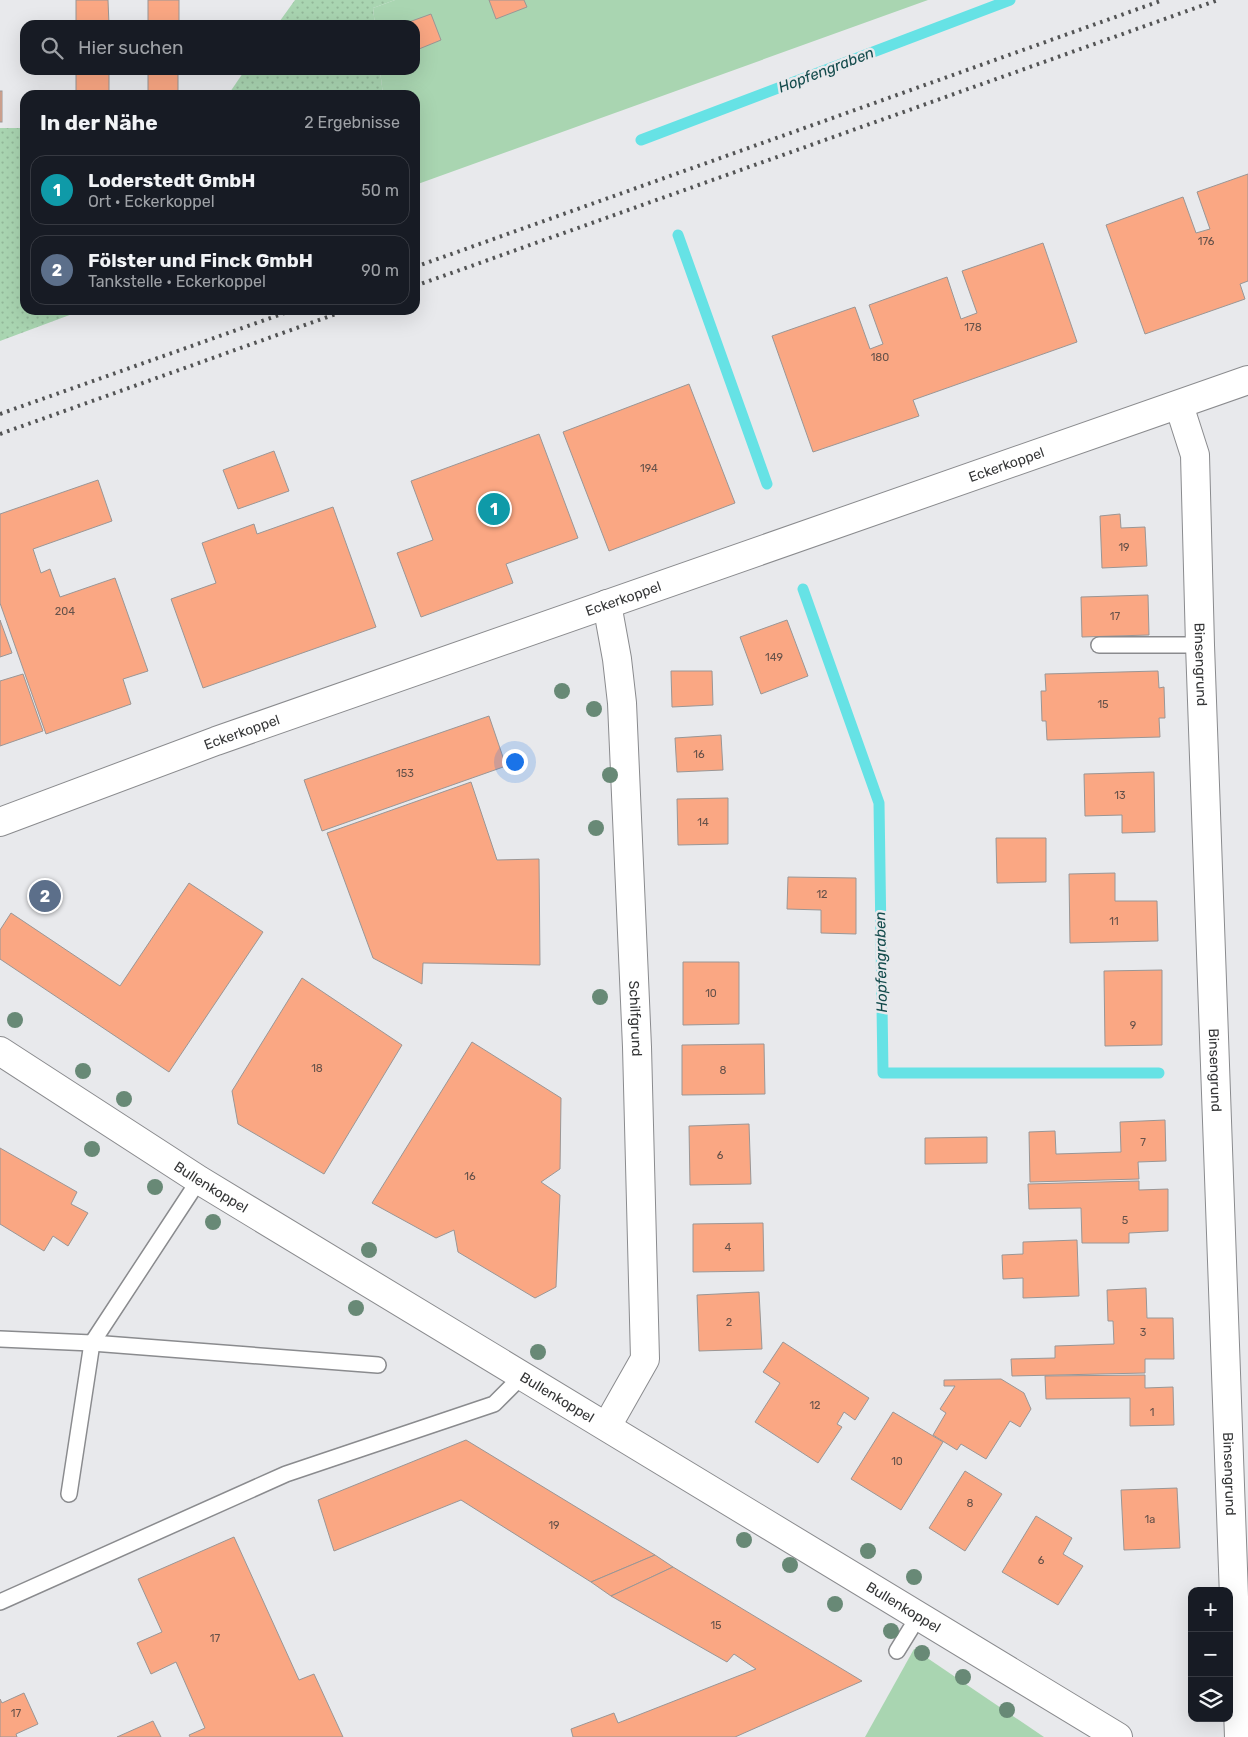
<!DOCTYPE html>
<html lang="de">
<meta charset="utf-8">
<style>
:root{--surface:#171b24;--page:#20242c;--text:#f1f3f6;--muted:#9ea1a6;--line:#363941;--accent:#01709b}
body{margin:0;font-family:Rubik,sans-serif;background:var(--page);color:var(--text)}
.controls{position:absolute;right:15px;bottom:15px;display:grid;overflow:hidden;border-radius:10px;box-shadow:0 5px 20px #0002}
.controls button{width:45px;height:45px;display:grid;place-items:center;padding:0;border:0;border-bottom:1px solid var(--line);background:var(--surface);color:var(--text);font:25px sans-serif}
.you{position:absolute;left:514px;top:761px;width:18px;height:18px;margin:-12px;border:4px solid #fff;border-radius:50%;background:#1a73e8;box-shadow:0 0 0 8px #1a73e833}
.badge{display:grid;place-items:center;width:32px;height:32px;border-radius:50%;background:var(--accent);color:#fff;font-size:16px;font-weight:700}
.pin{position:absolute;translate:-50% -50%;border:2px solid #fff;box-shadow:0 1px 5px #0006}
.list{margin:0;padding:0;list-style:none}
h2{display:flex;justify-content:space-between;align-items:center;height:65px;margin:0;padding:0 20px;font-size:21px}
h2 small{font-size:16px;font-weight:400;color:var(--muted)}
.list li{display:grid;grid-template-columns:32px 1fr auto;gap:15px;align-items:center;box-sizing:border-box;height:70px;margin:0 10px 10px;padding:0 10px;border:1px solid var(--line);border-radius:15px}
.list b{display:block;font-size:19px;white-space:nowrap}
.list p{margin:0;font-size:16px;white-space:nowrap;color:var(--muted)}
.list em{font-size:16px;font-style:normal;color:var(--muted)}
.icon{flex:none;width:28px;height:28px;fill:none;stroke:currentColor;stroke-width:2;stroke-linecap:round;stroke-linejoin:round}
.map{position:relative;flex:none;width:1248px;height:1737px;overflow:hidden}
.search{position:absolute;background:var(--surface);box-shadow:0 5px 20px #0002;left:20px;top:20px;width:400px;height:55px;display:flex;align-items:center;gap:12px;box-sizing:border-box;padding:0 18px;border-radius:15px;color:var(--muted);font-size:19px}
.panel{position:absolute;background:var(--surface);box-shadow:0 5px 20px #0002;left:20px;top:90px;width:400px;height:225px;border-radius:15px}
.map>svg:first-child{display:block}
.grass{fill:url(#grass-dots)}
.garden{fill:#a9d5b1}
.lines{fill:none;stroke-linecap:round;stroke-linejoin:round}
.stream{stroke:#66e2e5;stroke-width:11}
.building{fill:#faa783;stroke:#9a9695}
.service-casing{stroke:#8a8b8e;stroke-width:18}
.minor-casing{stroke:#8a8b8e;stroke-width:30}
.tertiary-casing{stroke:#8a8b8e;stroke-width:30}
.service{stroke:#fff;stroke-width:15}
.minor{stroke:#fff;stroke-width:28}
.tertiary{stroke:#fff;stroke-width:28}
.rail{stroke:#535455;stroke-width:4;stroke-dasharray:2.5 5;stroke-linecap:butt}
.tree{fill:#688976}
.labels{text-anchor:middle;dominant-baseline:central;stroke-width:5;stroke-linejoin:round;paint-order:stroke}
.number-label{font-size:11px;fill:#66524a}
.street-label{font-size:14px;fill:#353637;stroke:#e8e9ec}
.water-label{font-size:15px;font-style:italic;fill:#134b4c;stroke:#e8e9ec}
</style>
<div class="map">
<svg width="1248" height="1737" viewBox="0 0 1248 1737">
<defs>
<pattern id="grass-dots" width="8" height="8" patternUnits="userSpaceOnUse" patternTransform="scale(1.25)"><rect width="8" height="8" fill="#a9d5b1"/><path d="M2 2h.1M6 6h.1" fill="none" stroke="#92b799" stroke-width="1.8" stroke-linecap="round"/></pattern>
</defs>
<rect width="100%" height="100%" fill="#e8e9ec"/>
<g class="grass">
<polygon points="295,0 395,0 373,8 375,25 277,25"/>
<polygon points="245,70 380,70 383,95 228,95"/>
<polygon points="0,128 25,128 25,310 83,310 0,341"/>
</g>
<g class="garden">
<polygon points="395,0 928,0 415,185 415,95 383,95 380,70 415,70 415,25 375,25 373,8"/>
<polygon points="914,1649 1044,1737 865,1737"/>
</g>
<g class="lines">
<g class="stream">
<polyline points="641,140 1010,0"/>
<polyline points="678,235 767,484"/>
<polyline points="803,589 879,803 883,1073 1159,1073"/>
</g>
</g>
<g class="building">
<polygon points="76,0 108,0 109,25 76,25"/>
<rect x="148" y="0" width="31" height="25"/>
<polygon points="489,0 524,0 527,7 496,19"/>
<polygon points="431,14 441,40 419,49 415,38 415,25 410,25 409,22"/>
<rect x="76" y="70" width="33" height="25"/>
<rect x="148" y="70" width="30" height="25"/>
<rect x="0" y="91" width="2" height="31"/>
<polygon points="1248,174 1248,281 1240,284 1245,299 1145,334 1106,225 1183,197 1196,233 1210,229 1197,192"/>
<polygon points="1043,243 1077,342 913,400 919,416 813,452 772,336 855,307 870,349 883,344 869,305 947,277 961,319 977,313 962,271"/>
<polygon points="689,384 735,503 609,551 563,432"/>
<polygon points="539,434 578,538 506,564 513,583 421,617 397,553 433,540 411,481"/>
<polygon points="274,451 289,491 238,509 223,470"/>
<polygon points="98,480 112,521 33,549 41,573 50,569 60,597 115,578 148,671 123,679 131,704 46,734 0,603 0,514"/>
<polygon points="333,507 376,627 203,688 171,599 216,583 202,543 254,524 257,534"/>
<polygon points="1120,514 1121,528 1145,527 1147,566 1102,568 1100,516"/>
<polygon points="1148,595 1149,635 1082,637 1081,597"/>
<polygon points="0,620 12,653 0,657"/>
<polygon points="787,620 808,676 761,694 740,637"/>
<polygon points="671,671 712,671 713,705 672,707"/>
<polygon points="1158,671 1159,688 1164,687 1165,718 1159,718 1160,737 1047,740 1046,721 1042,721 1041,691 1046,691 1045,674"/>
<polygon points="23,674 43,731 0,746 0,681"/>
<polygon points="489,716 506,766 322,831 304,780"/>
<polygon points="721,735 723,770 677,772 675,738"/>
<polygon points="1154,772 1155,832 1122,833 1122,815 1085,816 1084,774"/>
<polygon points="471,782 497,860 539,859 540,965 423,963 422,984 373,958 327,833"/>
<polygon points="728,798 728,844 678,845 677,799"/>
<polygon points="996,838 1046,838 1046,882 997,883"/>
<polygon points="1115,873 1115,901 1157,901 1158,941 1070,943 1069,874"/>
<polygon points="788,877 856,878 856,934 821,933 821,910 787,909"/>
<polygon points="189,883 263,932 169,1072 0,959 0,930 11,913 120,986"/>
<polygon points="683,962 739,962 739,1024 683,1025"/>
<polygon points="1162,970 1162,1045 1105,1046 1104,971"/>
<polygon points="302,978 402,1045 324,1174 238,1124 232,1091"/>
<polygon points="472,1042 561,1098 560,1169 541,1182 560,1195 556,1287 535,1298 458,1252 454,1230 436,1238 372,1203"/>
<polygon points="764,1044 765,1094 682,1095 682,1045"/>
<polygon points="1165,1120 1166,1161 1138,1162 1139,1179 1030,1182 1029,1132 1055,1131 1056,1154 1121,1152 1120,1122"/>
<polygon points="749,1124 751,1184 690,1185 689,1126"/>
<polygon points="987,1137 987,1163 925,1164 925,1138"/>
<polygon points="0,1148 77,1192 71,1204 88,1213 68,1246 53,1236 44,1251 0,1224"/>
<polygon points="1139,1181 1139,1190 1168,1189 1168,1231 1129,1233 1129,1243 1082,1243 1081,1208 1029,1209 1028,1184"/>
<polygon points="763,1223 764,1271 693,1272 693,1224"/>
<polygon points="1077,1240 1079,1296 1023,1298 1023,1278 1003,1279 1002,1255 1023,1254 1023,1242"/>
<polygon points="1146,1288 1147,1318 1173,1318 1174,1359 1145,1359 1145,1373 1012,1376 1011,1359 1055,1358 1055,1346 1114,1344 1113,1321 1108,1321 1107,1290"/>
<polygon points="759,1292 762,1349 699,1351 697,1295"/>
<polygon points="783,1342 869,1398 855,1420 844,1412 837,1424 842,1427 818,1463 755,1422 780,1383 763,1372"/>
<polygon points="1145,1375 1145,1388 1173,1387 1174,1425 1130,1426 1130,1398 1046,1399 1045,1376"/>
<polygon points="1001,1379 1024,1393 1031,1409 1020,1427 1010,1421 986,1459 961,1444 957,1450 933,1435 946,1413 940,1409 955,1386 944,1386 944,1380"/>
<polygon points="893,1412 943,1442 901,1510 851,1479"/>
<polygon points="466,1440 655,1555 591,1582 461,1500 334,1551 318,1500"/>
<polygon points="965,1471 1002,1494 965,1551 929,1528"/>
<polygon points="1177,1488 1180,1548 1124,1550 1121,1490"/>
<polygon points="1036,1516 1072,1538 1063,1554 1083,1566 1058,1605 1002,1572"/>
<polygon points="234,1537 299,1680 314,1674 343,1737 190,1737 189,1735 205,1728 176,1662 151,1674 137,1643 162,1632 138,1579"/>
<polygon points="655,1555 673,1567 611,1596 591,1582"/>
<polygon points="673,1567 862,1681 735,1737 573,1737 571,1729 614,1713 618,1723 756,1669 734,1654 727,1662 611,1596"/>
<polygon points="24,1693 38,1724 16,1734 17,1737 0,1737 0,1699 2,1703"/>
<polygon points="153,1721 161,1737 117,1737"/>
</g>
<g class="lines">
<g class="service-casing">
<g id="service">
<polyline points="1099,645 1200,645"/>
<polyline points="0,1339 92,1343 378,1365"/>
<polyline points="69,1494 92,1343 199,1180"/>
<polyline points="0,1602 286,1474 494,1404 522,1376"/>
<polyline points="897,1651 918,1617"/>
</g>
</g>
<g class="minor-casing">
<g id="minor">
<path id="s1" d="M1179 405 1195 455 1200 645 1239 1737"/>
<path id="s2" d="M607 604 617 659 622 703 637 1047 645 1359 607 1426"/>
</g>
</g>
<g class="tertiary-casing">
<g id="tertiary">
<path id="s3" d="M0 822 216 741 1248 380"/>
<path id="s4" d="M0 1051 199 1180 1118 1737"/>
</g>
</g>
<use href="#service" class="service"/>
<use href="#minor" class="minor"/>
<use href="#tertiary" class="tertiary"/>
<g class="rail">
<polyline points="415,267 1163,0"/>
<polyline points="415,286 1218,0"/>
<polyline points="0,414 293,310"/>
<polyline points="0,434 347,310"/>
</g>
</g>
<g class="tree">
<circle cx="562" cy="691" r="8"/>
<circle cx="594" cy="709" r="8"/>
<circle cx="610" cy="775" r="8"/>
<circle cx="596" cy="828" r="8"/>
<circle cx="600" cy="997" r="8"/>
<circle cx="15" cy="1020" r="8"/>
<circle cx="83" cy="1071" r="8"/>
<circle cx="124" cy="1099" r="8"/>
<circle cx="92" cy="1149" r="8"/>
<circle cx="155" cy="1187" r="8"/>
<circle cx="213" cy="1222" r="8"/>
<circle cx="369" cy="1250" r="8"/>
<circle cx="356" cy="1308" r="8"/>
<circle cx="538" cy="1352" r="8"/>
<circle cx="744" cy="1540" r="8"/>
<circle cx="868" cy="1551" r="8"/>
<circle cx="790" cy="1565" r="8"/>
<circle cx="914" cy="1577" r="8"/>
<circle cx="835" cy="1604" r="8"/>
<circle cx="891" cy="1631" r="8"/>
<circle cx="922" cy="1653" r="8"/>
<circle cx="963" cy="1677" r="8"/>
<circle cx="1007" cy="1710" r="8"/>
</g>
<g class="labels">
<g class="number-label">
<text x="1206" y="241">176</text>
<text x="973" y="327">178</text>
<text x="880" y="357">180</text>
<text x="649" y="468">194</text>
<text x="1124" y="547">19</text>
<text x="65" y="611">204</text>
<text x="1115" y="616">17</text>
<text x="774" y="657">149</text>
<text x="1103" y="704">15</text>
<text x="699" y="754">16</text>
<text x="405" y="773">153</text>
<text x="1120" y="795">13</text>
<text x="703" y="822">14</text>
<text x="822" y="894">12</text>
<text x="1114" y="921">11</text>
<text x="711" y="993">10</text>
<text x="1133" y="1025">9</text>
<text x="317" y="1068">18</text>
<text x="723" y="1070">8</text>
<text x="1143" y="1142">7</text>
<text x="720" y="1155">6</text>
<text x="470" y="1176">16</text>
<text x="1125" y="1220">5</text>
<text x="728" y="1247">4</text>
<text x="729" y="1322">2</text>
<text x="1143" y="1332">3</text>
<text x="815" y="1405">12</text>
<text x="1152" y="1412">1</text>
<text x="897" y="1461">10</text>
<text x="970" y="1503">8</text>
<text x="1150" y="1519">1a</text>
<text x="554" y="1525">19</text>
<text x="1041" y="1560">6</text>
<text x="716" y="1625">15</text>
<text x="215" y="1638">17</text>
<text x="16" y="1713">17</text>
</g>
<g class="street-label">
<text stroke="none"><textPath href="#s3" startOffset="1068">Eckerkoppel</textPath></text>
<text stroke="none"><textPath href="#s3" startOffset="662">Eckerkoppel</textPath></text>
<text stroke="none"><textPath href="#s1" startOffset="262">Binsengrund</textPath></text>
<text stroke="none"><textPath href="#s3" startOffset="258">Eckerkoppel</textPath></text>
<text stroke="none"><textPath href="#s2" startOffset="416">Schilfgrund</textPath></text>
<text stroke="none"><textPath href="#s1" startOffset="668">Binsengrund</textPath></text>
<text stroke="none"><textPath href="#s4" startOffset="251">Bullenkoppel</textPath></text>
<text stroke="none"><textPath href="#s4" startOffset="656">Bullenkoppel</textPath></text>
<text stroke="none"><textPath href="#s1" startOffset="1072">Binsengrund</textPath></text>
<text stroke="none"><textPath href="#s4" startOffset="1061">Bullenkoppel</textPath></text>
</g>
<g class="water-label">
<text transform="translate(826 70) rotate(-21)">Hopfengraben</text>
<text transform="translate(881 962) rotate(-91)">Hopfengraben</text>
</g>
</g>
</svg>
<div class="controls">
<button>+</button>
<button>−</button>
<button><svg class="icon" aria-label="layers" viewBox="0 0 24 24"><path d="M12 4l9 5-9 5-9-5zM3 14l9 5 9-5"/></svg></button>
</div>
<div class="you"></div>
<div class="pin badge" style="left:494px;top:509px;background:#0f9aa8">1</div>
<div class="pin badge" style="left:45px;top:896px;background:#5c6f8a">2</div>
<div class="search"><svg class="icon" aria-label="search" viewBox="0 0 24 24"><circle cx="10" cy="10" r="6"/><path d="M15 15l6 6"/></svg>Hier suchen</div>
<section class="panel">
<h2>In der Nähe<small>2 Ergebnisse</small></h2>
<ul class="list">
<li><span class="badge" style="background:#0f9aa8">1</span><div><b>Loderstedt GmbH</b><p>Ort · Eckerkoppel</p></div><em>50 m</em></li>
<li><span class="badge" style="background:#5c6f8a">2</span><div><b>Fölster und Finck GmbH</b><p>Tankstelle · Eckerkoppel</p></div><em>90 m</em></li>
</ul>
</section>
</div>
